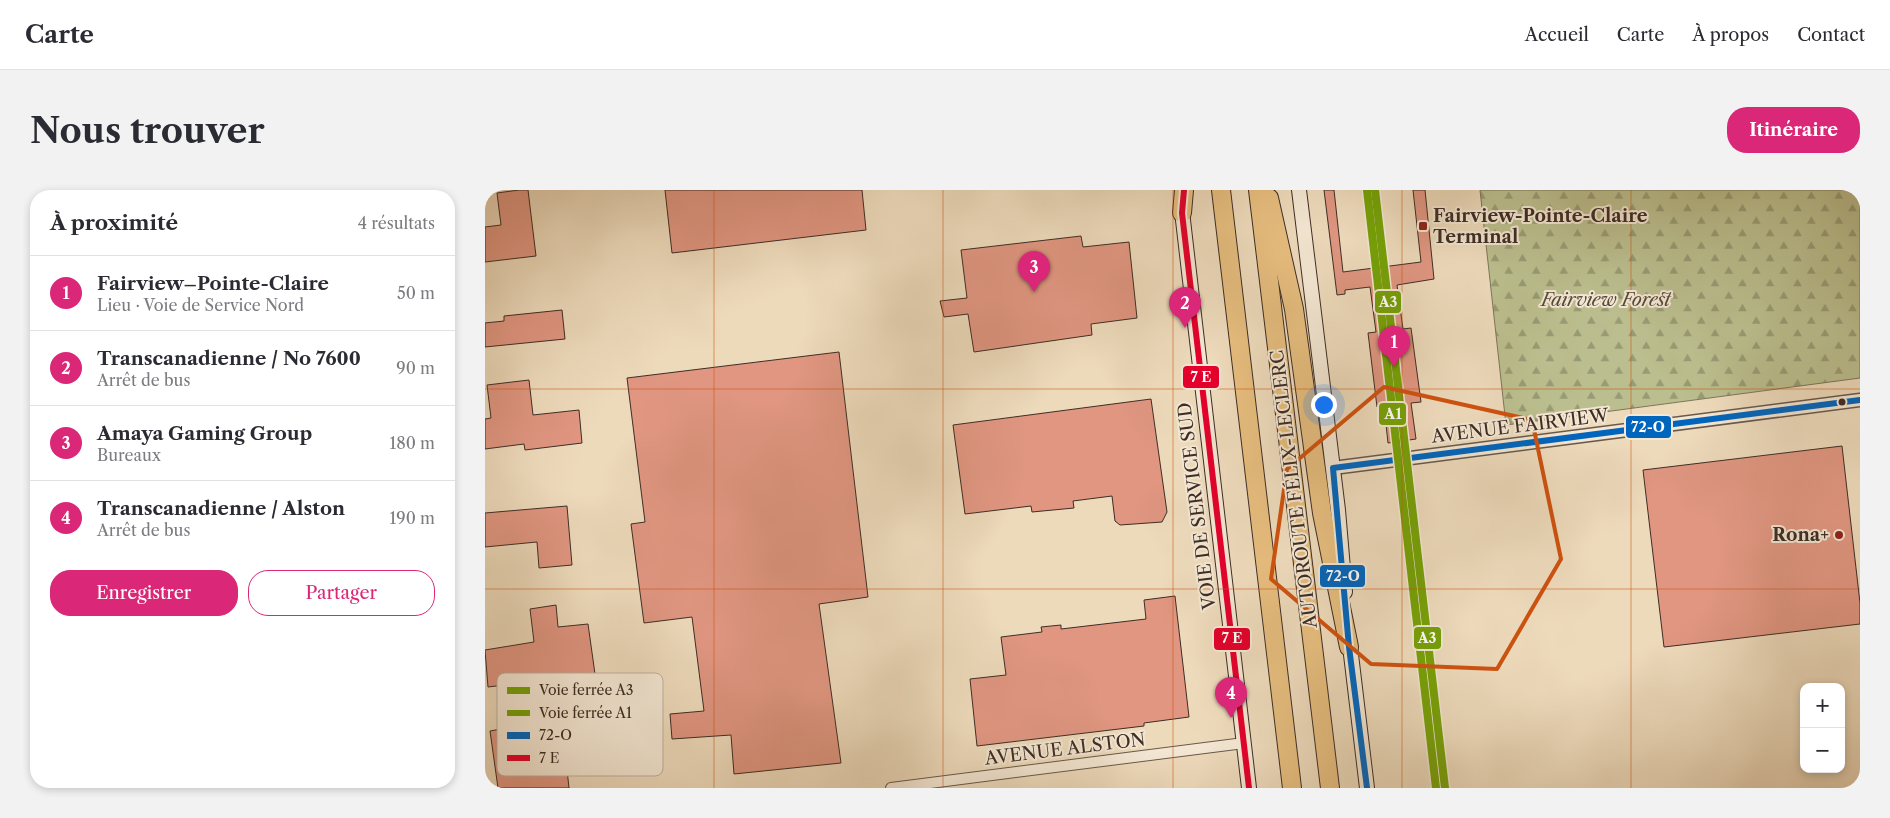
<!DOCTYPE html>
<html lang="fr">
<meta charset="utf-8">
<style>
:root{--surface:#fff;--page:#f2f2f3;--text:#2b2b33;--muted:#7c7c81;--line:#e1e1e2;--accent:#db2777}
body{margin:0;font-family:"Libre Caslon Text",serif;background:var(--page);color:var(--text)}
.controls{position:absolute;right:15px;bottom:15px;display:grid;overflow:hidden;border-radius:10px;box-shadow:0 2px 8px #0003}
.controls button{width:45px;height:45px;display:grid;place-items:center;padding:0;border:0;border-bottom:1px solid var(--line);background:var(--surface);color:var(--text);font:25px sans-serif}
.you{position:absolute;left:838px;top:214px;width:18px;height:18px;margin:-12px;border:4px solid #fff;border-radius:50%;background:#1a73e8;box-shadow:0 0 0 8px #1a73e833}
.badge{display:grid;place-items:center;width:32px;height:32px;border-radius:50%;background:var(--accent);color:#fff;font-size:16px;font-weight:700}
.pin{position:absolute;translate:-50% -41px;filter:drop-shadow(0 1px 2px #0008)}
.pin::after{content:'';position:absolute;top:26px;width:18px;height:15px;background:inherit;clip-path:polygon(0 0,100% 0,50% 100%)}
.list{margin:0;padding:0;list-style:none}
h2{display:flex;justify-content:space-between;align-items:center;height:65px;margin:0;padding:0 20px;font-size:21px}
h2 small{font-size:16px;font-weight:400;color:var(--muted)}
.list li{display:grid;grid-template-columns:32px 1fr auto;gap:15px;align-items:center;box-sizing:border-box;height:75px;padding:0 20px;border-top:1px solid var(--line)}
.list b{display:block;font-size:19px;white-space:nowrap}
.list p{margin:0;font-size:16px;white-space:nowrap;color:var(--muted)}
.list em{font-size:16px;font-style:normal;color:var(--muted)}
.actions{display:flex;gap:10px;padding:15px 20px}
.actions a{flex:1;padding:11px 0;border:1px solid var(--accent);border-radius:20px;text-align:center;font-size:18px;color:var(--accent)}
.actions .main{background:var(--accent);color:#fff}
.map{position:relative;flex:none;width:1375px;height:598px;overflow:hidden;border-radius:20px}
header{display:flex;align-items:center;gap:30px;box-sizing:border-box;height:70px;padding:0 25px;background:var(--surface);border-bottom:1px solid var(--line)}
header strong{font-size:24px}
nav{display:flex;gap:28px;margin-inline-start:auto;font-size:18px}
.intro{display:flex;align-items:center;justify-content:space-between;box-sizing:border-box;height:120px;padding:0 30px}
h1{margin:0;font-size:35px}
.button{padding:12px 22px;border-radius:20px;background:var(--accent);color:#fff;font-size:18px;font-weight:700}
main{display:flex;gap:30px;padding:0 30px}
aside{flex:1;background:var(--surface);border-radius:20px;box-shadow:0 2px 8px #0003}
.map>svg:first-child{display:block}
.forest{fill:url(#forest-firs);stroke:#7c765a}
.building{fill:#e09681;stroke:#3e2d25}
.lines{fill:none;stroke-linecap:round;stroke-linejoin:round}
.minor-casing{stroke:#6a584a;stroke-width:12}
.tertiary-casing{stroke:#6a584a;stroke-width:15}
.secondary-casing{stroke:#3e2d25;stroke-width:16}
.motorway-casing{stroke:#3e2d25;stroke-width:20}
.minor{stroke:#f3e7d3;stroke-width:10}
.tertiary{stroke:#f3e7d3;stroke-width:12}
.secondary{stroke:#f3e7d3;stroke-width:14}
.motorway{stroke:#e6bd7e;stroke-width:18}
.bus-1-casing{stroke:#f3e7d3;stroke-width:10}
.bus-2-casing{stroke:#f3e7d3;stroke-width:10}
.bus-1{stroke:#0065bd;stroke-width:6}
.bus-2{stroke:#e4002b;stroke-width:6}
.rail-1-casing{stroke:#f3e7d3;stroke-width:11}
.rail-2-casing{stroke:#f3e7d3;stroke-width:11}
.rail-1{stroke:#76a007;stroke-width:8}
.rail-2{stroke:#76a007;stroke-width:8}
.marked{fill:none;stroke:#ce5210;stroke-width:4;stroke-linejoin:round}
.grid{fill:none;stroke:#ce5210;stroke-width:1;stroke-opacity:0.55}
.poi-dot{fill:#8f2418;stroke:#f3e7d3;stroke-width:2}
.bus-dot{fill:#3e2d25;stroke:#f3e7d3;stroke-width:2}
.labels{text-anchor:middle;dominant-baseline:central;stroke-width:4;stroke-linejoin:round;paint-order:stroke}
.poi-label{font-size:18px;font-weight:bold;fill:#3e2d25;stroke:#f3e7d3;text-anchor:start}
.park-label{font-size:18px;font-style:italic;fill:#574a3a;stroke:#f3e7d3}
.street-label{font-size:18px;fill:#3e2d25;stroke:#f3e7d3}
.key{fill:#f3e7d3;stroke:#bdaf9f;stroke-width:1}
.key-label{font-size:14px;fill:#3e2d25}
.line-badge{stroke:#f3e7d3;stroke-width:2}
.badge-label{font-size:14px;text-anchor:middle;font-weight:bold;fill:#fff}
</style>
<header>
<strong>Carte</strong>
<nav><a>Accueil</a><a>Carte</a><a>À propos</a><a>Contact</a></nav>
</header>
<div class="intro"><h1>Nous trouver</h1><a class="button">Itinéraire</a></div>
<main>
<aside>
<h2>À proximité<small>4 résultats</small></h2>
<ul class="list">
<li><span class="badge">1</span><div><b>Fairview–Pointe-Claire</b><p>Lieu · Voie de Service Nord</p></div><em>50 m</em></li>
<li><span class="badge">2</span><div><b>Transcanadienne / No 7600</b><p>Arrêt de bus</p></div><em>90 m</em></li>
<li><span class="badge">3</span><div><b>Amaya Gaming Group</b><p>Bureaux</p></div><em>180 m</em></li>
<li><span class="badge">4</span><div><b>Transcanadienne / Alston</b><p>Arrêt de bus</p></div><em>190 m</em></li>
</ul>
<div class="actions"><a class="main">Enregistrer</a><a>Partager</a></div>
</aside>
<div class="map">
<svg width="1375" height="598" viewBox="0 0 1375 598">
<defs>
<pattern id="forest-firs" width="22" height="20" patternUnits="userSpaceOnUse" patternTransform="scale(1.25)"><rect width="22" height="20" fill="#bbbe8e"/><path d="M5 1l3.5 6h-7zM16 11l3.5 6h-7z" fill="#999b74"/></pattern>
</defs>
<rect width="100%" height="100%" fill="#eddabb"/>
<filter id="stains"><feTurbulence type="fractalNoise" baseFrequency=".004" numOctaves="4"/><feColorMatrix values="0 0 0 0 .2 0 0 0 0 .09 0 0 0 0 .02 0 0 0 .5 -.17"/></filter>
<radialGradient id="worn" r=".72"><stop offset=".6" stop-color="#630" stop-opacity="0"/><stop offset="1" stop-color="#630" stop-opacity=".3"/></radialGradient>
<polygon class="forest" points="995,0 1375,0 1375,188 1021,235"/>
<g class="building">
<polygon points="34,0 43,0 51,66 0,72 0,37 16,35 12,3"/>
<polygon points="180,0 377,0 381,40 187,63"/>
<polygon points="839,0 849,0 858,82 936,72 928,0 940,0 949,89 912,95 918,139 926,138 936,212 926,213 931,249 903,253 899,216 892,217 883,143 891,142 885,97 860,100 860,104 852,105"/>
<polygon points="596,46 598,57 644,52 652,128 606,134 607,145 489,162 483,124 459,127 455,111 482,108 476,60"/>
<polygon points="77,120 80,149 0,157 0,133 19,131 19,126"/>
<polygon points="354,162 383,407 334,414 356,573 249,584 246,545 187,549 185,524 219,521 207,427 159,433 146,334 160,332 142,188"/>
<polygon points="44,190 48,225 94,220 97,253 40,260 39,254 0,259 0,229 6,228 2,195"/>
<polygon points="666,209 682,322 677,332 635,335 630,331 627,306 588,311 589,318 547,322 546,316 480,324 468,235"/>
<polygon points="1357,256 1375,413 1375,434 1179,457 1158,280"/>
<polygon points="82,316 87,375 54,378 52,352 0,357 0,323"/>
<polygon points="690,406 704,527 659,533 659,536 492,556 485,489 521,485 516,447 557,442 556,437 576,435 576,439 661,429 659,410"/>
<polygon points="71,415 73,437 103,434 110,484 3,497 0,460 49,452 45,419"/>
<polygon points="27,537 29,558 79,552 84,598 13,598 5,541"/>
</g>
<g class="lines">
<g class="minor-casing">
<polyline id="minor" points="406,598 759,553"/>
</g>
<g class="tertiary-casing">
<polyline id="tertiary" points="848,278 1375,210"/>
</g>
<g class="secondary-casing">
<g id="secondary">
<polyline points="814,0 853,320 860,402"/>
<polyline points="696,13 764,598"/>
<polyline points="864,448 882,598"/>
</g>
</g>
<g class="motorway-casing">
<g id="motorway">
<polyline points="736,0 807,598"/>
<polyline points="773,0 845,598"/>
<polyline points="784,8 809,119 837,323 864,457"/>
<polyline points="697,23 699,0"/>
</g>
</g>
<use href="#minor" class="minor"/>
<use href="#tertiary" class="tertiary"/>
<use href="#secondary" class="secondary"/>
<use href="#motorway" class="motorway"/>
<g class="bus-1-casing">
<polyline id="bus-1" points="882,598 864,457 848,278 1375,210"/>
</g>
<g class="bus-2-casing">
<polyline id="bus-2" points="699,0 697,23 764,598"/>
</g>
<use href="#bus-1" class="bus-1"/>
<use href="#bus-2" class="bus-2"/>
<g class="rail-1-casing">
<polyline id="rail-1" points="890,0 960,598"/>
</g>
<g class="rail-2-casing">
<polyline id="rail-2" points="882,0 951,598"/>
</g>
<use href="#rail-1" class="rail-1"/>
<use href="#rail-2" class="rail-2"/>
</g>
<path class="marked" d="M899 197 1047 230 1076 369 1012 479 886 474 786 389 802 279Z"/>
<path class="grid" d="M229 0V598M458 0V598M688 0V598M917 0V598M1146 0V598M0 199H1375M0 399H1375"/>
<g class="poi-dot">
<rect x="933" y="31" width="10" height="10" rx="2.5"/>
<circle cx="1354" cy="345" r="5"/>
</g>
<circle class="bus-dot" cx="1357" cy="212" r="4.5"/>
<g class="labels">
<g class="poi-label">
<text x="948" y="26">Fairview-Pointe-Claire<tspan x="948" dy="21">Terminal</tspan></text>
<text x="1344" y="345" text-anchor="end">Rona+</text>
</g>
<g class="park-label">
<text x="1121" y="110">Fairview Forest</text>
</g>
<g class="street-label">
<text transform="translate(1035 236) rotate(-7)">AVENUE FAIRVIEW</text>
<text transform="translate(809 299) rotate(-97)">AUTOROUTE FÉLIX-LECLERC</text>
<text transform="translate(712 316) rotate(-97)">VOIE DE SERVICE SUD</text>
<text transform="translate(580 559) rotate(-7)">AVENUE ALSTON</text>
</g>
</g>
<rect x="12" y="483" width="166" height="103" rx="8" class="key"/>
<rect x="22" y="497" width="23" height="7" fill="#76a007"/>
<rect x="22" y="520" width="23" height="6" fill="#76a007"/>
<rect x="22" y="542" width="23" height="7" fill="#0065bd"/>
<rect x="22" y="565" width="23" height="6" fill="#e4002b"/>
<g class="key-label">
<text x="54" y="505">Voie ferrée A3</text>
<text x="54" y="528">Voie ferrée A1</text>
<text x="54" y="550">72-O</text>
<text x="54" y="573">7 E</text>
</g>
<g class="line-badge">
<rect x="889" y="100" width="28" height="24" rx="5" fill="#76a007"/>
<rect x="697" y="175" width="38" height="24" rx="5" fill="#e4002b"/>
<rect x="893" y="212" width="29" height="24" rx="5" fill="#76a007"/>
<rect x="1140" y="225" width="47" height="24" rx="5" fill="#0065bd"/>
<rect x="834" y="374" width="47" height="24" rx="5" fill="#0065bd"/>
<rect x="928" y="436" width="29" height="24" rx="5" fill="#76a007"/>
<rect x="728" y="437" width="38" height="24" rx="5" fill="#e4002b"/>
</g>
<g class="badge-label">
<text x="903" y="117">A3</text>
<text x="716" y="192">7 E</text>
<text x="908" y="229">A1</text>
<text x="1163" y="242">72-O</text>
<text x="858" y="391">72-O</text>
<text x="942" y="453">A3</text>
<text x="747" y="453">7 E</text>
</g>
<rect width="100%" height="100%" filter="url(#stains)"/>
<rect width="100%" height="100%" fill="url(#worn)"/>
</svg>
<div class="controls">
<button>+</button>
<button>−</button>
</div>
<div class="you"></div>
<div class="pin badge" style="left:909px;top:177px">1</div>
<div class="pin badge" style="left:700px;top:138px">2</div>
<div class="pin badge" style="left:549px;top:102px">3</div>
<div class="pin badge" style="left:746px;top:528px">4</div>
</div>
</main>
